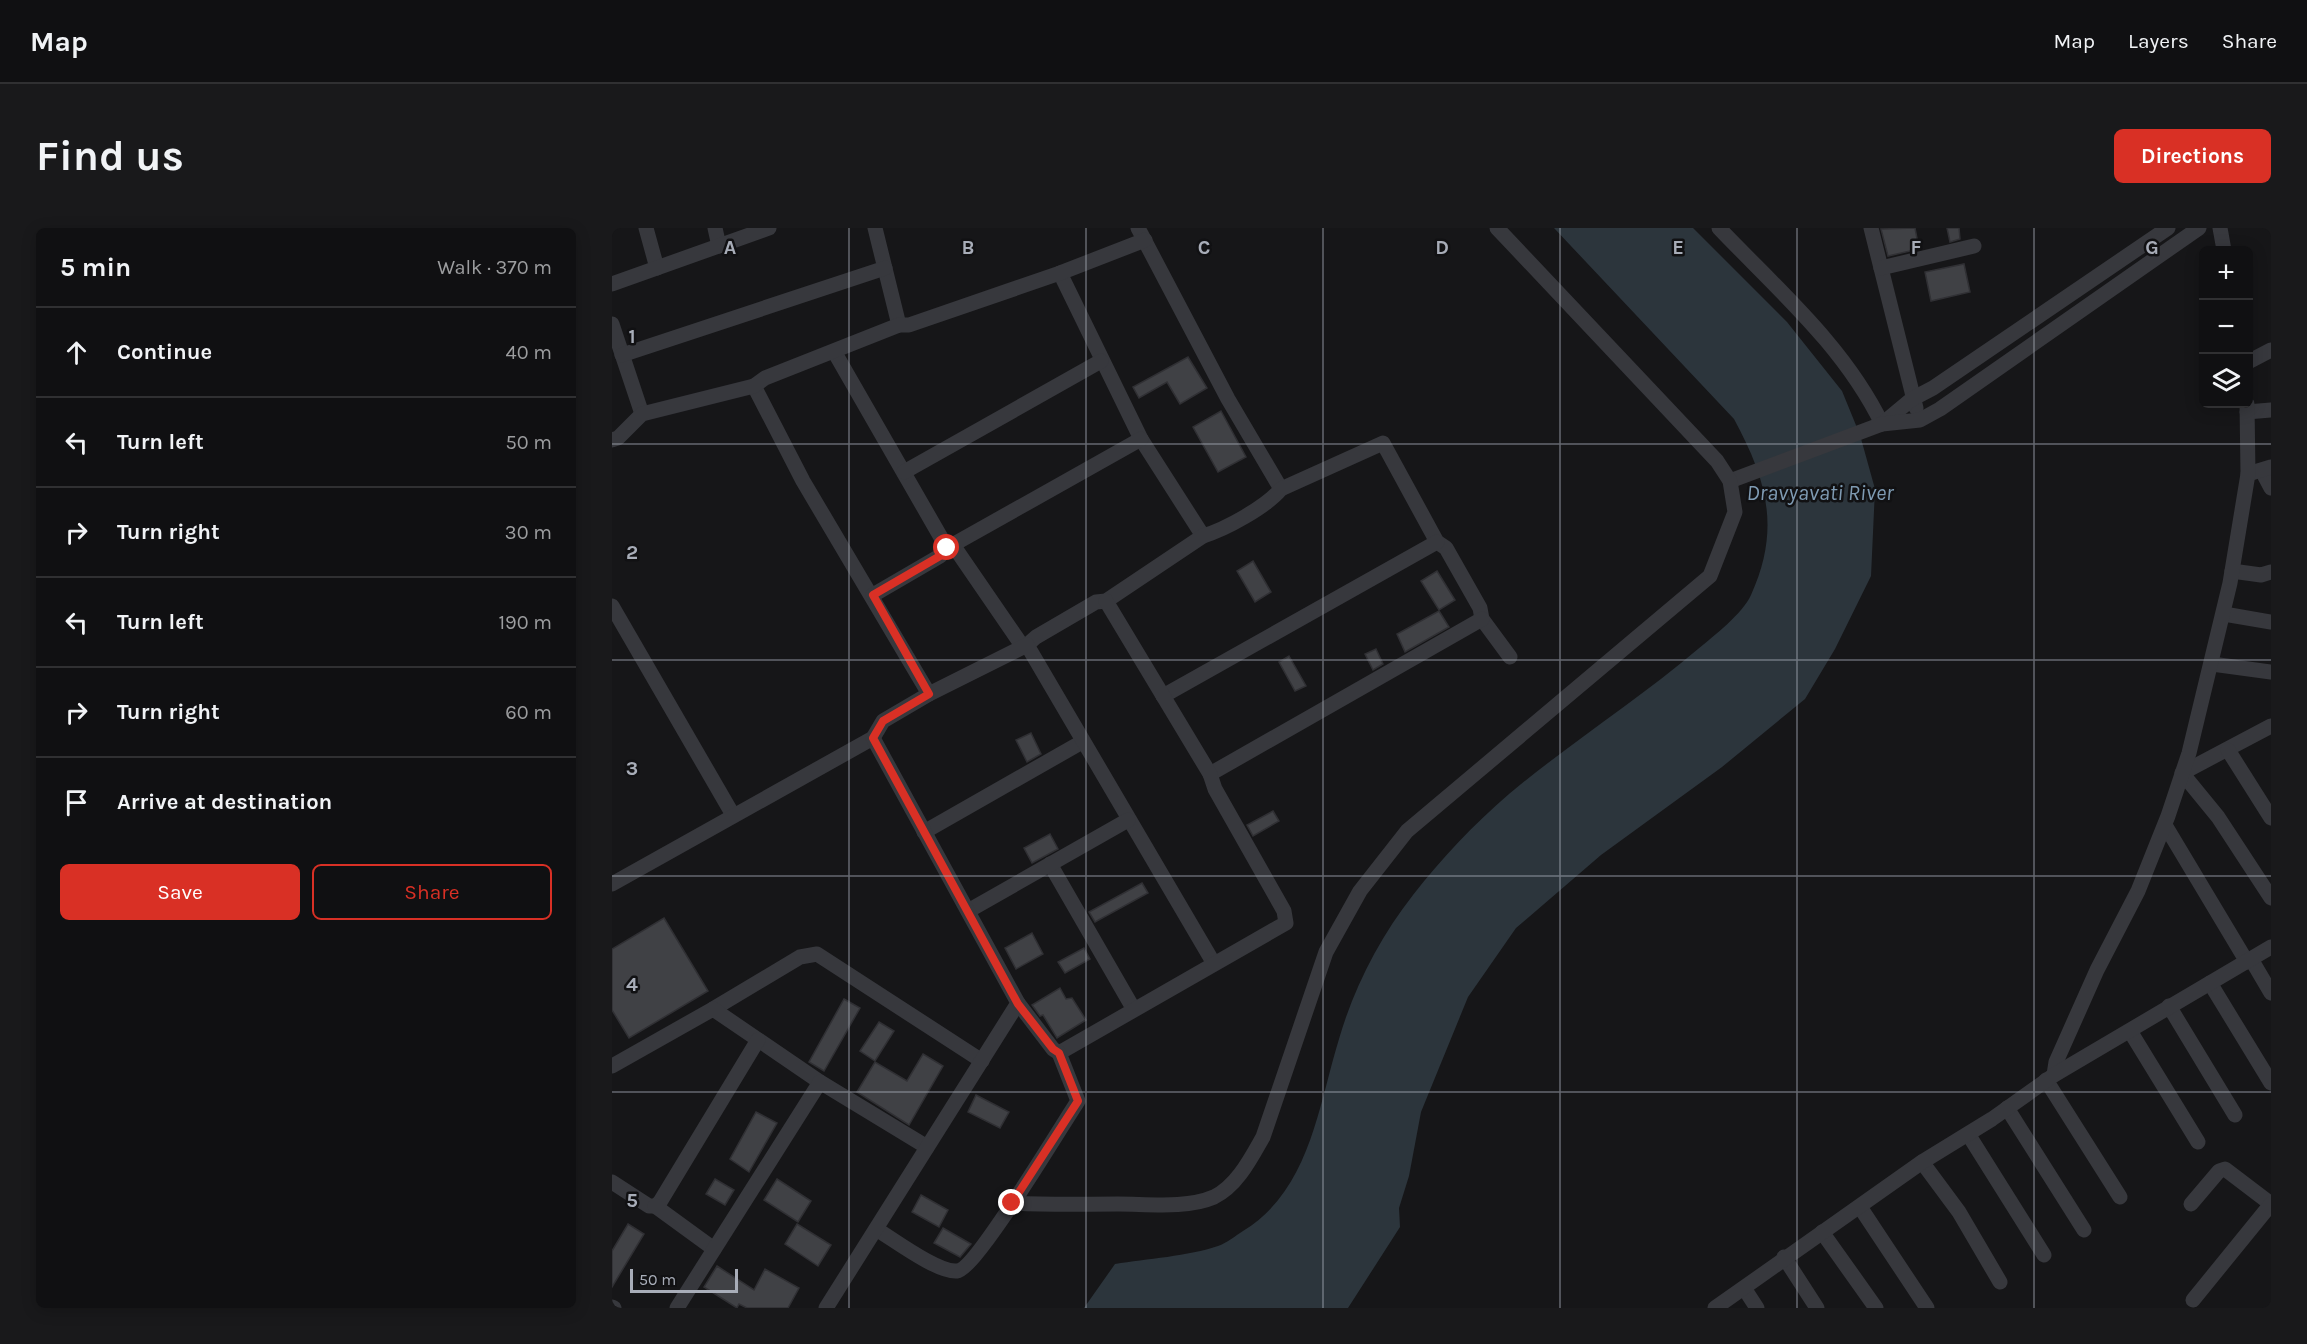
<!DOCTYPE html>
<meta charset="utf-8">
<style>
:root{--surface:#101012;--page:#19191b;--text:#f1f3f6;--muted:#9c9d9f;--line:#303032;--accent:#d93025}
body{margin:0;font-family:Karla,sans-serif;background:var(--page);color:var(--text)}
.controls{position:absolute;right:18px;top:18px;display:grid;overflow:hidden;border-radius:9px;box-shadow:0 3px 15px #0003}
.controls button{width:54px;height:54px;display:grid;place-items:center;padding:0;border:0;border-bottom:2px solid var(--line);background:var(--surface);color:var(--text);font:30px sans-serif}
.scale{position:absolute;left:18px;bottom:15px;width:108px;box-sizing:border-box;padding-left:6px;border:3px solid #a8adb8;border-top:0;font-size:16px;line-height:21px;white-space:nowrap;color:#a8adb8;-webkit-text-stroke:4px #111113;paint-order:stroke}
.stop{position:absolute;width:18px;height:18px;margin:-14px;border:4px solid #d93025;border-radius:50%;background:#fff}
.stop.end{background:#d93025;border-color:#fff;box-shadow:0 2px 6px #0008}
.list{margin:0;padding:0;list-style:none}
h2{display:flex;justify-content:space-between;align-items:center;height:78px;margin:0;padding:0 24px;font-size:26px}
h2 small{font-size:20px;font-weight:400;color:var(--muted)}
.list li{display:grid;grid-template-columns:39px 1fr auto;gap:18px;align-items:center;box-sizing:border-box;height:90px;padding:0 24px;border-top:2px solid var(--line)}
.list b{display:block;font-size:22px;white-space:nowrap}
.list em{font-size:20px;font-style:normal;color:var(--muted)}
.actions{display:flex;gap:12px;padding:18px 24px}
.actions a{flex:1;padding:14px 0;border:2px solid var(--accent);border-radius:9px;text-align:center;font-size:21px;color:var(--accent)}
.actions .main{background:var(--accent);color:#fff}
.icon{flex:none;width:33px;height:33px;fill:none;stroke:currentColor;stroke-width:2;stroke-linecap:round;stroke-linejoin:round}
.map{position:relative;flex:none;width:1659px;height:1080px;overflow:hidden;border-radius:9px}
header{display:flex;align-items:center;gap:36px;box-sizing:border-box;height:84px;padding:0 30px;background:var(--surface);border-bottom:2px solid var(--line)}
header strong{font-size:28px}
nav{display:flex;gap:33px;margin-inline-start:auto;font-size:21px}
.intro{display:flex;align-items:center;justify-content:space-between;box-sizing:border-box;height:144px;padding:0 36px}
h1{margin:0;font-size:42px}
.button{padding:15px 27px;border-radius:9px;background:var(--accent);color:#fff;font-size:21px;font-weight:700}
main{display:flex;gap:36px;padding:0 36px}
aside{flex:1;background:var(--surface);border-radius:9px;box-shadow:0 3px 15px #0003}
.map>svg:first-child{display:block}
.water{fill:#2c353c}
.building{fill:#404145;stroke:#303034;stroke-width:1.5}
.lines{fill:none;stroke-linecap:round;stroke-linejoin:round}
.minor{stroke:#37383d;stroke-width:15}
.route{stroke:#d93025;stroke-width:8}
.grid{fill:none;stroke:#a8adb8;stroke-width:1.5;stroke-opacity:0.55}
.labels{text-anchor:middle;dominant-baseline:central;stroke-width:5;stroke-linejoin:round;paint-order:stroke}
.water-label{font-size:22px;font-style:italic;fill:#7f9bb3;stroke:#111113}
.grid-label{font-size:20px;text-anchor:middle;font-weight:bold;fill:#a8adb8;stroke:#111113;stroke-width:5;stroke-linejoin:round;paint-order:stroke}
</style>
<header>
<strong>Map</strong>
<nav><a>Map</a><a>Layers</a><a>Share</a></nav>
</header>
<div class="intro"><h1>Find us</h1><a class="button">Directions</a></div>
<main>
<aside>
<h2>5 min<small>Walk · 370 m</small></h2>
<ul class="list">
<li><svg class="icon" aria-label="ahead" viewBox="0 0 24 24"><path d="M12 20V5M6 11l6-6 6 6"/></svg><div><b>Continue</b></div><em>40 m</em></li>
<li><svg class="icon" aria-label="left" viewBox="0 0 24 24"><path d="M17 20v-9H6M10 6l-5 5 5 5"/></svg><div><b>Turn left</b></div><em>50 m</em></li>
<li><svg class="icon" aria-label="right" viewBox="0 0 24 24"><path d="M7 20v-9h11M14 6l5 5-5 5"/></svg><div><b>Turn right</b></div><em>30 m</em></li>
<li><svg class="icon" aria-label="left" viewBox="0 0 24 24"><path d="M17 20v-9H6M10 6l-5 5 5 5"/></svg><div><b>Turn left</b></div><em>190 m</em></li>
<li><svg class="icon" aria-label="right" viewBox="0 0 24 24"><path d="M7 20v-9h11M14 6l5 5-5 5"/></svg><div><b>Turn right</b></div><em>60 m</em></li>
<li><svg class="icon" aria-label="arrive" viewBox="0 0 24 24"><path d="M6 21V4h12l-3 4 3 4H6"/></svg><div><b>Arrive at destination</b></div></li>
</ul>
<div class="actions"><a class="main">Save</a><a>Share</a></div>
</aside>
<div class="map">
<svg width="1659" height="1080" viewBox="0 0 1659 1080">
<rect width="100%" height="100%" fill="#161618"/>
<path class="water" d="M942 0H1081L1175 94 1230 163 1248 207 1263 261 1259 348 1223 421 1193 471 1110 539 989 627 904 700 856 769 809 884 797 948 787 980 788 999 736 1080H472L503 1036C534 1031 577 1028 606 1018 615 1015 623 1008 631 1003 698 962 706 879 727 811 742 759 768 709 801 667 830 630 861 597 897 566 958 515 1026 472 1086 421 1102 408 1131 385 1139 367 1169 301 1155 252 1122 191Z"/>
<g class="building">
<polygon points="1303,0 1307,21 1276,28 1269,1"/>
<polygon points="1335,0 1347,0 1348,11 1338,14"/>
<polygon points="1352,36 1358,64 1319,73 1313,44"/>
<polygon points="576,129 595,160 568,176 555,154 527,170 521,159"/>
<polygon points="609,183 634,229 606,244 581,199"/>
<polygon points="641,333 659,364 643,374 625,343"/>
<polygon points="825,343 843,372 827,382 809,353"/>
<polygon points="827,383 837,399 793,424 785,406"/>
<polygon points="764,421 771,436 761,442 753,426"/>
<polygon points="677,428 694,458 683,463 667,434"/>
<polygon points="419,505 429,526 415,534 404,512"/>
<polygon points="661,583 667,593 641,608 635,597"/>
<polygon points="438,606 446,621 420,635 412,620"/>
<polygon points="530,655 536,665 483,694 477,684"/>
<polygon points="52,690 96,763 17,810 0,782 0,721"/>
<polygon points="420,705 431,726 404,741 393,720"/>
<polygon points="472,720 478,731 453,745 446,734"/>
<polygon points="448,760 454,771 460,770 474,792 445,810 431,787 428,788 420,777"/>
<polygon points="232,771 248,780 212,843 197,834"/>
<polygon points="267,794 282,803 263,833 248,823"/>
<polygon points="311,826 331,838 297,897 245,864 263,834 295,853"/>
<polygon points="364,867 397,884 388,900 356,884"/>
<polygon points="144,884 165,895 137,944 118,931"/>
<polygon points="103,951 122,962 113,977 94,966"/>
<polygon points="165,951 199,973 186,994 152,972"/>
<polygon points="309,967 336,982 327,999 300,984"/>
<polygon points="16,996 32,1006 0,1059 0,1023"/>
<polygon points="185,996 219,1017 206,1038 173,1016"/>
<polygon points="331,1000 359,1016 348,1029 322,1015"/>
<polygon points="105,1038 142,1062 153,1041 187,1060 176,1080 135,1080 127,1076 125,1080 92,1059"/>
</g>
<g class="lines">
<g class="minor">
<polyline points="34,0 45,40"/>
<polyline points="103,0 107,18"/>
<polyline points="263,0 287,97"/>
<polyline points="526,0 616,171 669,261"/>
<path d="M1107 0C1166 62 1232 118 1270 196"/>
<polyline points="1259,0 1304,180"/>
<polyline points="1608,0 1612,22"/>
<polyline points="1269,40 1362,18"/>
<polyline points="448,45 529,211 591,308"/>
<polyline points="0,56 157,0"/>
<polyline points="0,96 30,186"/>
<polyline points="223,125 335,320"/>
<polyline points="10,127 273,40"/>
<polyline points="1636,134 1659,122"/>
<polyline points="142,158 191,253 317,466"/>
<polyline points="1635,184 1659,182"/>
<polyline points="1270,196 1300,171 1321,160 1556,0"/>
<polyline points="0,212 6,210 30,186 142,158 153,150 287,97 297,97 448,45 533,12"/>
<polyline points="1650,243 1659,260"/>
<polyline points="292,244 489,133"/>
<polyline points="1636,246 1659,239"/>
<polyline points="1118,253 1270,196 1308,192 1328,181 1587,0"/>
<polyline points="341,317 411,419"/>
<polyline points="1620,343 1649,347 1659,344"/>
<polyline points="261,367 328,328 335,320 529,211"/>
<polyline points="0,378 121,587"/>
<polyline points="1612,386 1659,394"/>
<path d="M415 417 424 409 484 374 494 373 591 308C614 301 654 279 669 261L771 215 825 314 834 320 868 380 870 391 898 429"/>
<polyline points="1600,436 1659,444"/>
<polyline points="551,468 825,314"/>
<polyline points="1659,498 1570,545 1606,589 1659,670"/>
<polyline points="1616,522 1659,590"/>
<polyline points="598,546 870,391"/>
<polyline points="1553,597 1635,734"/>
<polyline points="312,604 470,514"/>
<polyline points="438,636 521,780"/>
<polyline points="0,656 261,510 271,493 317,466 415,417 601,734"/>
<polyline points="356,683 516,592"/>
<polyline points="1639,731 1659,765"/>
<polyline points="1598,755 1659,855"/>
<polyline points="1557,778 1623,887"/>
<polyline points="101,781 188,729 205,726 370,833"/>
<polyline points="1518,803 1586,914"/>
<polyline points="447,825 674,695 672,683 603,561 598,546 494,373"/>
<polyline points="0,838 101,781 208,854"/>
<polyline points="1442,847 1444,834 1485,742 1526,663 1556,588 1577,525 1618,355 1636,246 1635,176"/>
<polyline points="1434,852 1508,969"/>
<polyline points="1395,880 1472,1002"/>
<polyline points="1356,906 1432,1027"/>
<polyline points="1310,934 1347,984 1388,1054"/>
<polyline points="0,954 37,978 43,978 48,974 146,812"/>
<path d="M400 975C435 977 470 976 506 976 536 976 574 981 602 969 625 958 639 930 651 909L714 724 748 663 795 603 1098 348 1123 284 1118 253 1105 233 885 0"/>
<polyline points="1579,976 1607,943 1613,941 1659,976"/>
<polyline points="43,978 102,1021"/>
<polyline points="1248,979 1315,1080"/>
<path d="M264 1001C281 1011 326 1045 345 1043 364 1041 450 897 466 873L447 825 441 821 406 775"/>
<polyline points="1210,1004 1264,1080"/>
<polyline points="1172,1029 1205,1080"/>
<polyline points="1132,1060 1145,1080"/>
<polyline points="1581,1072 1659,976"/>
<polyline points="0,1079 2,1080"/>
<polyline points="65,1080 208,854 315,919"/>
<polyline points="214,1080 406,775 261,510"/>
<polyline points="1103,1080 1310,934 1380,891 1442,847 1659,719"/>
</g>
</g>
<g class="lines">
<polyline class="route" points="335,320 328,328 261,367 317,466 271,493 261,510 406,776 441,821 447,825 466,873 400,975"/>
</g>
<path class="grid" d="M237 0V1080M474 0V1080M711 0V1080M948 0V1080M1185 0V1080M1422 0V1080M0 216H1659M0 432H1659M0 648H1659M0 864H1659"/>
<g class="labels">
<g class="water-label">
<text x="1208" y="265">Dravyavati River</text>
</g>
</g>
<g class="grid-label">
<text x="118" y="26">A</text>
<text x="356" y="26">B</text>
<text x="592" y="26">C</text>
<text x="830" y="26">D</text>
<text x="1066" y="26">E</text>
<text x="1304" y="26">F</text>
<text x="1540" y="26">G</text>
<text x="20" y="115">1</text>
<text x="20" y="331">2</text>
<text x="20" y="547">3</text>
<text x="20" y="763">4</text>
<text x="20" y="979">5</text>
</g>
</svg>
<div class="controls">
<button>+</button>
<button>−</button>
<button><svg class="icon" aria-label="layers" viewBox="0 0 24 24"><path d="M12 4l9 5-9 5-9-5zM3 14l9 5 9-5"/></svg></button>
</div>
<div class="scale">50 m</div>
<div class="stop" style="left:335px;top:320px"></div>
<div class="stop end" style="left:400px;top:975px"></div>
</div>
</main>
